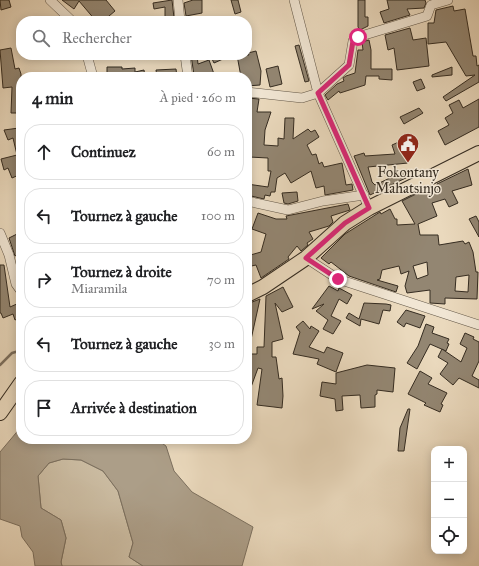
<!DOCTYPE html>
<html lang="fr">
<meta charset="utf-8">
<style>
:root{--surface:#fff;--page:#f6f6f6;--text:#202124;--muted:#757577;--line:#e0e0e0}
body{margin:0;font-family:"IM FELL Great Primer",serif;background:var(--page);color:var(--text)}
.controls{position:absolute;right:12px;bottom:12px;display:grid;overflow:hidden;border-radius:8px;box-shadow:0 2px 10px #0003}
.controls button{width:36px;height:36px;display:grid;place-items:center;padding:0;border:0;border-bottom:1px solid var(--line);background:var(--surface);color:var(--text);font:20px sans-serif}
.stop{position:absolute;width:12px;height:12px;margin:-9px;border:3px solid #db2777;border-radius:50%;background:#fff}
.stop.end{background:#db2777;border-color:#fff;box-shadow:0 1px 4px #0008}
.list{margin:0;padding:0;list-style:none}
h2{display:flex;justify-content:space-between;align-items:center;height:52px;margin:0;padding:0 16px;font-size:17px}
h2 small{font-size:13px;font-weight:400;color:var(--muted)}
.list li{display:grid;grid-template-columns:26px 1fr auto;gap:12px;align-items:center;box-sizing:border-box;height:56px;margin:0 8px 8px;padding:0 8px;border:1px solid var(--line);border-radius:16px}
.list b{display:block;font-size:15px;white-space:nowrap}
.list p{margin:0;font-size:13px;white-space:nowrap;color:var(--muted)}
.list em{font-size:13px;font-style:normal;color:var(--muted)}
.icon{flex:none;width:22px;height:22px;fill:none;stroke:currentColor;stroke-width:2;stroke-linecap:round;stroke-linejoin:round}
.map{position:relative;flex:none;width:479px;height:566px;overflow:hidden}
.search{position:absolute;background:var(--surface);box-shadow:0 2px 10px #0003;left:16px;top:16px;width:236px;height:44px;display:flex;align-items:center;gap:10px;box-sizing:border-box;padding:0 14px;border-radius:16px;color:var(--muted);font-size:15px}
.panel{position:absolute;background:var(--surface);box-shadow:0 2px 10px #0003;left:16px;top:72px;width:236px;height:372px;border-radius:16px}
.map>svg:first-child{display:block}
.green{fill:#cbbca2;stroke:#807462}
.water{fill:#ac9e88;stroke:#7c705f}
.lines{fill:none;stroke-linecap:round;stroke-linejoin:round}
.stream{stroke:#7c705f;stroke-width:2.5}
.building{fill:#938672;stroke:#352c21;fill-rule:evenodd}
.minor-casing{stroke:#625748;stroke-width:10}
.primary-casing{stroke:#352c21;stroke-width:16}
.minor{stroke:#f1e6d4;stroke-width:9}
.primary{stroke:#ead9bd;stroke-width:14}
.route{stroke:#db2777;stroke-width:5}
.labels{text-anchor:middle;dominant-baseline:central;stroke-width:3;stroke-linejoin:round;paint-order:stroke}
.poi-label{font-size:14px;fill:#352c21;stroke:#f1e6d4}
</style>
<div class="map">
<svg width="479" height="566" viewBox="0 0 479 566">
<rect width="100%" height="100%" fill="#ead9bd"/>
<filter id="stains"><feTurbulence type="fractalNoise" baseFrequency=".005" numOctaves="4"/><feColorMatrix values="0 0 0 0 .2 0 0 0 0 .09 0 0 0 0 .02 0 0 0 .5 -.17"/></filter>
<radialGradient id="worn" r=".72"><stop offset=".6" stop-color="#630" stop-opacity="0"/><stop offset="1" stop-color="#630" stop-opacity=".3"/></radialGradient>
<polygon class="green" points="63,459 81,460 103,471 118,491 133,543 129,557 143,566 62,566 61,562 66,538 61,520 41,508 38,476 49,463"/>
<polygon class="water" points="21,427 21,439 156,439 166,446 174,471 192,492 253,527 242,566 143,566 129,557 133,543 118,491 103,471 81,460 63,459 49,463 38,476 41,508 61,520 66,538 61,562 62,566 35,566 33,552 22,537 20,526 0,519 0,452"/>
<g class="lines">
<polyline class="stream" points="0,365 12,353 19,351 21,352"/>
</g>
<g class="building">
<polygon points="0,0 9,0 11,7 1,10"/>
<polygon points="62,0 106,0 115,11 103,21 96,21 79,1 74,9"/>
<polygon points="172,0 174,18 165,18 165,7 154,9 153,3"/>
<polygon points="193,0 202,0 202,13 186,16 184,3"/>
<polygon points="231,0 238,0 241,12 235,14"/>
<polygon points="358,0 365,0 365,17 368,17 368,26 360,30 358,27"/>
<polygon points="387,0 425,0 426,3 424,8 407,9 410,15 384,23 380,12 389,9"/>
<polygon points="453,6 454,11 465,9 473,56 476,56 477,66 479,65 479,82 446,101 443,97 475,75 466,76 446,42 428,44 428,23 434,23 436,10"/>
<polygon points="410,28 413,40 426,38 429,66 397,70 394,48 388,50 385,35"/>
<polygon points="369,40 371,50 371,69 392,69 392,80 379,79 379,76 366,76 365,85 340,93 339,91 328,100 325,95 337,84 344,81 343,78 346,76 355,73 358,50 363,50 362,42"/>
<polygon points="299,45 309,81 305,82 295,46"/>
<polygon points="11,48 15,69 19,68 21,74 21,113 11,113 12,87 3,88 0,50"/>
<polygon points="256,51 261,71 260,85 247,86 247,77 241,77 237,55 249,55 248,53"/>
<polygon points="191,55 197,55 198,64 209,60 214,74 205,77 204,74 194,75"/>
<polygon points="210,55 232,55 214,63"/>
<polygon points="278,66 282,84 270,87 266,69"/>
<polygon points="107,67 122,67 122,69 135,68 135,72 144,70 145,77 107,76"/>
<polygon points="452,67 452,75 432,77 432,75"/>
<polygon points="176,69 177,77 157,77 156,70"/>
<polygon points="421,79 425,88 417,91 413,82"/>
<polygon points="248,98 259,99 257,112 271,112 265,130 264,145 278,146 278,138 284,139 285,118 294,118 293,139 308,129 311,132 315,130 319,137 307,145 312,155 316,154 319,164 322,162 324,167 342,163 346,185 352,184 353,190 325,195 324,186 316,188 311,171 291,183 285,173 277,178 275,192 271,192 270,196 265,195 264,199 247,195 247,184 268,187 271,171 268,171 268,158 249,157 249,149 247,148"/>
<polygon points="479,99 479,127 445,145 438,131 449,125 445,118 453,113 449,105 459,100 463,108"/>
<polygon points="419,108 423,113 404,124 400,117"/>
<polygon points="19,128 21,174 12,178 8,168 4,170 1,159 17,155 13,138 8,140 4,130"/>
<polygon points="401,141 408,163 368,167 372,182 375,185 407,170 410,176 370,195 354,156 364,153 365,156 395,154 392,145"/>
<path d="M468 169 472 185 452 191 458 203 449 207 445 199 432 203 437 216 418 224 420 235H438L439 245 463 241 465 244 469 242 473 252 476 272H478L477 299 445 298V304L430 303V290L407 293 405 286 409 271 401 274 399 266 382 270 380 279 377 280 398 286 396 292 349 276 331 262 329 264 321 258 345 234 380 212 381 214 390 209 395 219H397V225L415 224 402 201 424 190 438 188 437 184ZM427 262 428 275 417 279 413 266ZM469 275 468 292 455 291 456 277Z"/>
<polygon points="297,192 298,201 288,204 284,203 282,193"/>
<polygon points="348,204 350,210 331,216 333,222 329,226 309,232 313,239 307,243 308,245 301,251 297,246 288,257 289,259 261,278 256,265 247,267 247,256 261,252 266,234 252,229 258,213 276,219 287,219 286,216"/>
<polygon points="476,216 479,222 479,237 469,219"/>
<polygon points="21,232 21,252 15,256 9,238"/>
<polygon points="0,265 4,265 10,307 19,303 21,307 21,317 15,320 13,314 3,318 1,313 0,313"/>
<polygon points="329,286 338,291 339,288 352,295 347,304 339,299 331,316 341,321 333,334 323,329 328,320 316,311 324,304 312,309"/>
<polygon points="283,287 293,307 282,312 275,303 283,339 272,342 272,357 276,357 279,379 282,378 283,396 282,408 274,407 257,405 262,369 258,368 247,398 247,374 250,374 249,354 257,354 257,347 264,347 266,296"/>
<polygon points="260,299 250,344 247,344 247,304"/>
<polygon points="364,303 386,304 391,305 390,311 383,310 379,324 361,319 360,326 346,318 349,313 359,319"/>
<polygon points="406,310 425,316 420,328 406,323 404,327 397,322"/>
<polygon points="303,321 310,329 311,326 319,331 309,347 324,353 327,347 343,353 336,372 317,364 319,359 293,354 300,332 296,327"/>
<polygon points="426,324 434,327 432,333 449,339 447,343 449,344 446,351 430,344 417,369 407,363 418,346"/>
<polygon points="465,333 474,337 473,339 479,342 479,361 472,376 479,380 479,388 459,378 453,385 440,374 448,363 438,357 442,349 461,362 467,348 460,344"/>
<polygon points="367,365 395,368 393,392 377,390 377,394 375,395 375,407 361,408 360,395 342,396 343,410 336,411 335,399 320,396 322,382 336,384 336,373"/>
<polygon points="420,371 432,378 428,384 447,393 441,404 443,405 440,412 424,405 426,403 408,394"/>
<polygon points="408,409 410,409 404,451 398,451 400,428"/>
</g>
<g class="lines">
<g class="minor-casing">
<g id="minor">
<polyline points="50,0 72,21"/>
<polyline points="178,0 180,21"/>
<polyline points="294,0 318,93 369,208"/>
<polyline points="87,55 93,77"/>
<polyline points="185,55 188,77"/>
<polyline points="247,92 302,98 318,93 349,65 353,41 358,37 427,16 431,5 448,0"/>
<polyline points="247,201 288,210 323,201 364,195"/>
<polyline points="0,233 9,255 16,284 21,291"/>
<polyline points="306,258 338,279 479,325"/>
</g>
</g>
<g class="primary-casing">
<g id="primary">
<polyline points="247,295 263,287 306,258 345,223 369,208 479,153"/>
<polyline points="0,413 21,383"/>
</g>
</g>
<use href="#minor" class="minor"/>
<use href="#primary" class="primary"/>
</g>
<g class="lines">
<polyline class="route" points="338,279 306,258 345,223 369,208 318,93 349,65 353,41 358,37"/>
</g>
<defs>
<g id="civic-pin" transform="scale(1.15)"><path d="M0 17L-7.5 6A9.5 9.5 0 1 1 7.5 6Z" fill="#8f2418" stroke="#f1e6d4"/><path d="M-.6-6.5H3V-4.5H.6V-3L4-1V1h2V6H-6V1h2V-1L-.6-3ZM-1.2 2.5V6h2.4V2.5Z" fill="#fff"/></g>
</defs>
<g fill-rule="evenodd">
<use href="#civic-pin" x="408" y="144"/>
</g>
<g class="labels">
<g class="poi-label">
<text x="408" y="172">Fokontany<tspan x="408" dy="16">Mahatsinjo</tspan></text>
</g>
</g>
<rect width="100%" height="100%" filter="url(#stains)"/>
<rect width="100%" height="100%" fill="url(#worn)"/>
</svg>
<div class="controls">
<button>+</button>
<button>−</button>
<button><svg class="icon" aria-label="locate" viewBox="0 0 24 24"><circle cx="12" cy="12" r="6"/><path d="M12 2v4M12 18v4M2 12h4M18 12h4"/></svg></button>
</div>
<div class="stop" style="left:358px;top:37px"></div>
<div class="stop end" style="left:338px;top:279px"></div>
<div class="search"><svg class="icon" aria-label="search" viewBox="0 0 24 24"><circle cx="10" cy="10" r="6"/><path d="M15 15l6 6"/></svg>Rechercher</div>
<section class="panel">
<h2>4 min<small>À pied · 260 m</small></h2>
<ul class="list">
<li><svg class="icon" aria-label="ahead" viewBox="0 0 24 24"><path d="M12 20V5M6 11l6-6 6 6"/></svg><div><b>Continuez</b></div><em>60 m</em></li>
<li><svg class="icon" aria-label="left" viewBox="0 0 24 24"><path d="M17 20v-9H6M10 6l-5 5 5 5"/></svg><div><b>Tournez à gauche</b></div><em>100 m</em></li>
<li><svg class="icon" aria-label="right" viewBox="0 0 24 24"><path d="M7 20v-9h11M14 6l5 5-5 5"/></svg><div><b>Tournez à droite</b><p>Miaramila</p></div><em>70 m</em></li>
<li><svg class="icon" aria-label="left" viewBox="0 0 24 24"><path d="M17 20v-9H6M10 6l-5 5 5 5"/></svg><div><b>Tournez à gauche</b></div><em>30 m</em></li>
<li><svg class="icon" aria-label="arrive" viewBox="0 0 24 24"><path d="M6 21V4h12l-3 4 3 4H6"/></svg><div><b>Arrivée à destination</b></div></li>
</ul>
</section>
</div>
